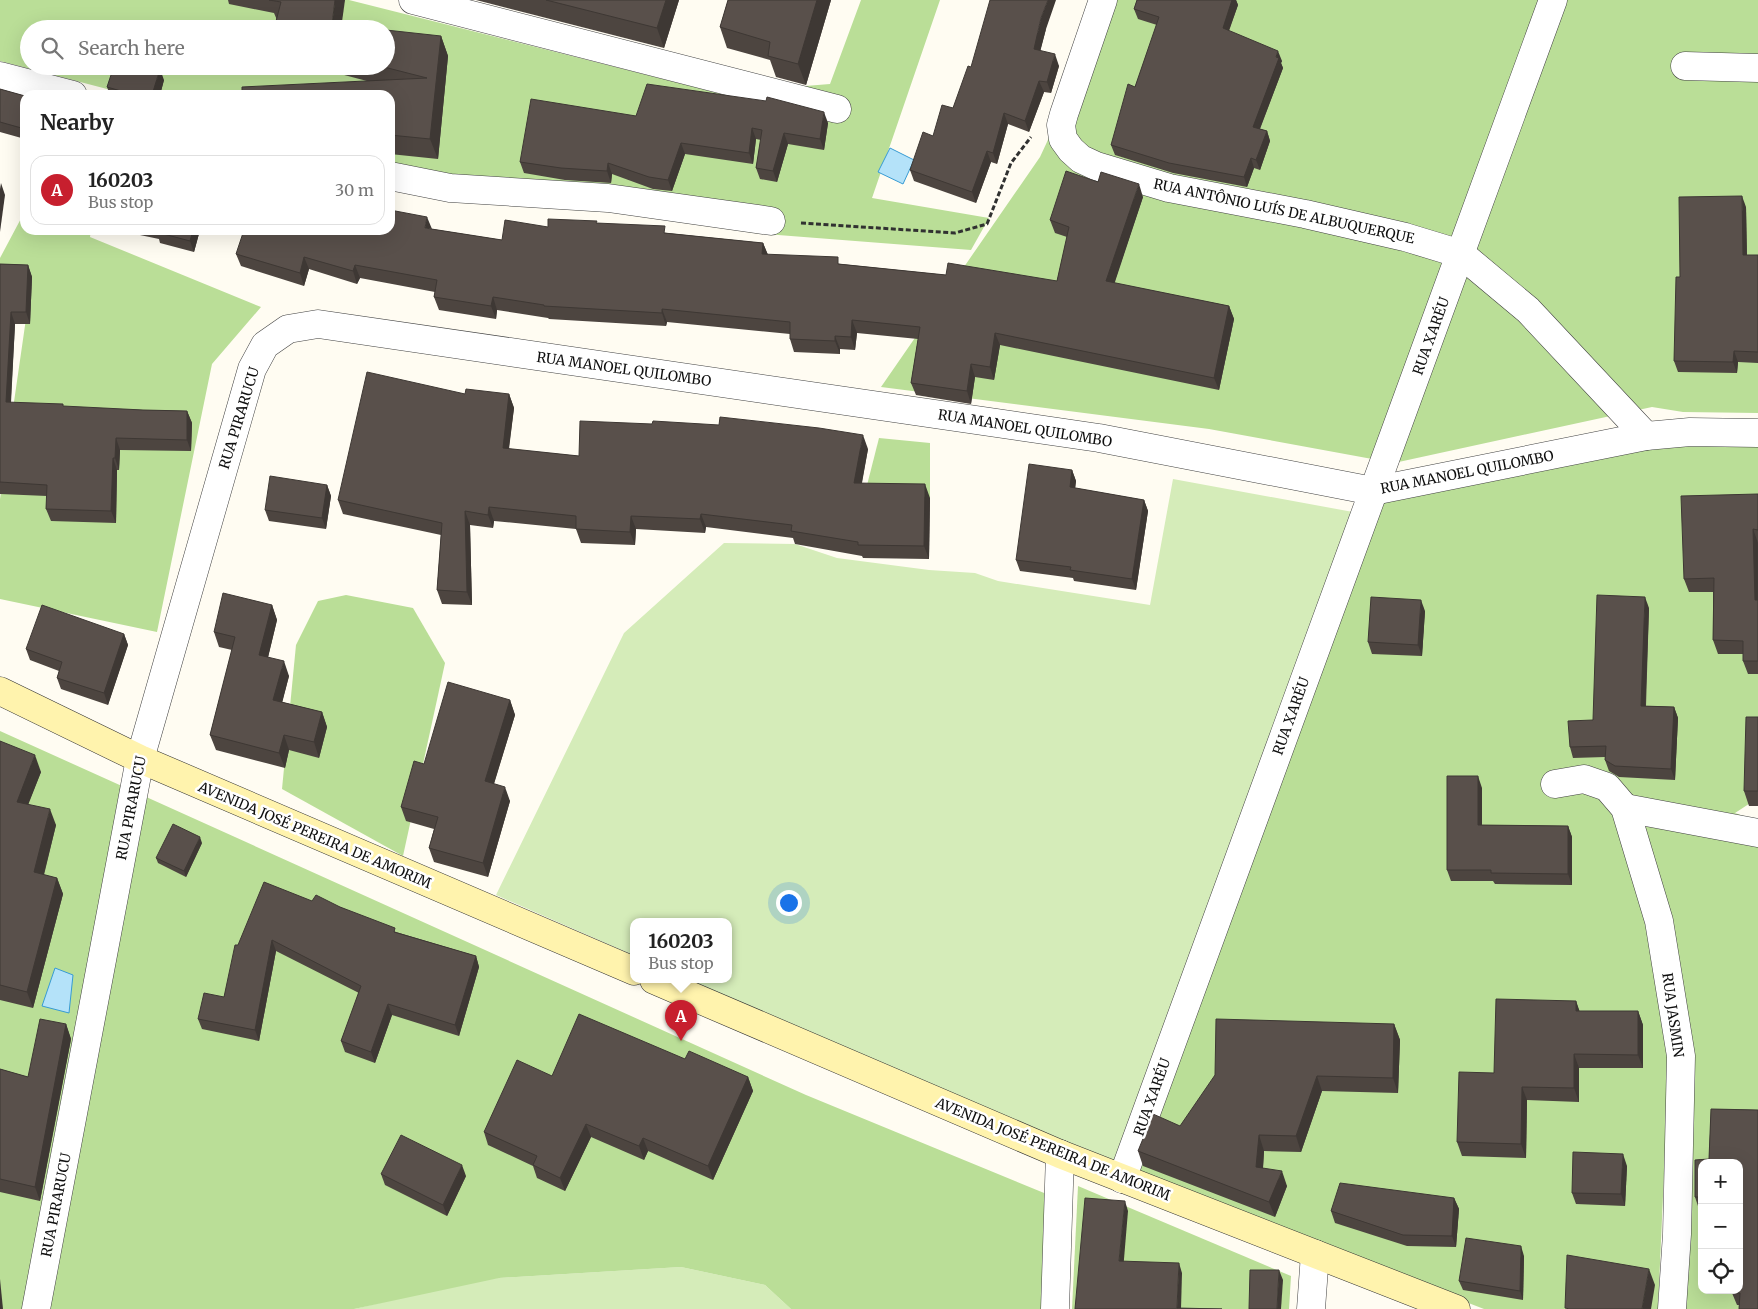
<!DOCTYPE html>
<meta charset="utf-8">
<style>
:root{--surface:#fff;--page:#f6f6f6;--text:#222;--muted:#767676;--line:#e0e0e0;--accent:#c71f2e}
body{margin:0;font-family:Merriweather,serif;background:var(--page);color:var(--text)}
.controls{position:absolute;right:15px;bottom:15px;display:grid;overflow:hidden;border-radius:10px;box-shadow:0 5px 20px #0002}
.controls button{width:45px;height:45px;display:grid;place-items:center;padding:0;border:0;border-bottom:1px solid var(--line);background:var(--surface);color:var(--text);font:25px sans-serif}
.you{position:absolute;left:788px;top:902px;width:18px;height:18px;margin:-12px;border:4px solid #fff;border-radius:50%;background:#1a73e8;box-shadow:0 0 0 8px #1a73e833}
.badge{display:grid;place-items:center;width:32px;height:32px;border-radius:50%;background:var(--accent);color:#fff;font-size:16px;font-weight:700}
.pin{position:absolute;translate:-50% -41px;filter:drop-shadow(0 1px 2px #0008)}
.pin::after{content:'';position:absolute;top:26px;width:18px;height:15px;background:inherit;clip-path:polygon(0 0,100% 0,50% 100%)}
.popup{position:absolute;left:630px;top:918px;width:102px;height:65px;box-sizing:border-box;display:grid;place-content:center;border-radius:10px;background:var(--surface);filter:drop-shadow(0 1px 4px #0005);font-size:16px;white-space:nowrap;color:var(--muted)}
.popup b{font-size:19px;color:var(--text)}
.popup::after{content:'';position:absolute;left:50%;top:100%;margin-left:-10px;border:10px solid transparent;border-top-color:var(--surface)}
.list{margin:0;padding:0;list-style:none}
h2{display:flex;justify-content:space-between;align-items:center;height:65px;margin:0;padding:0 20px;font-size:21px}
h2 small{font-size:16px;font-weight:400;color:var(--muted)}
.list li{display:grid;grid-template-columns:32px 1fr auto;gap:15px;align-items:center;box-sizing:border-box;height:70px;margin:0 10px 10px;padding:0 10px;border:1px solid var(--line);border-radius:15px}
.list b{display:block;font-size:19px;white-space:nowrap}
.list p{margin:0;font-size:16px;white-space:nowrap;color:var(--muted)}
.list em{font-size:16px;font-style:normal;color:var(--muted)}
.icon{flex:none;width:28px;height:28px;fill:none;stroke:currentColor;stroke-width:2;stroke-linecap:round;stroke-linejoin:round}
.map{position:relative;flex:none;width:1758px;height:1309px;overflow:hidden}
.search{position:absolute;background:var(--surface);box-shadow:0 5px 20px #0002;left:20px;top:20px;width:375px;height:55px;display:flex;align-items:center;gap:12px;box-sizing:border-box;padding:0 18px;border-radius:28px;color:var(--muted);font-size:19px}
.panel{position:absolute;background:var(--surface);box-shadow:0 5px 20px #0002;left:20px;top:90px;width:375px;height:145px;border-radius:15px}
.map>svg:first-child{display:block}
.green{fill:#d5ecb9}
.forest{fill:#bade97;fill-rule:evenodd}
.water{fill:#b4e2f9;stroke:#379bd4}
.lines{fill:none;stroke-linecap:round;stroke-linejoin:round}
.minor-casing{stroke:#424242;stroke-width:29}
.secondary-casing{stroke:#313131;stroke-width:29}
.path{stroke:#313131;stroke-width:3;stroke-dasharray:5 2.5;stroke-linecap:butt}
.minor{stroke:#fff;stroke-width:28}
.secondary{stroke:#fff3ad;stroke-width:28}
.wall{fill:#4d4540}
.shaded-wall{fill:#3e3834}
.building{fill:#59504b;stroke:#3e3834}
.labels{text-anchor:middle;dominant-baseline:central;stroke-width:5;stroke-linejoin:round;paint-order:stroke}
.street-label{font-size:14px;fill:#0f0f0f;stroke:#fff}
</style>
<div class="map">
<svg width="1758" height="1309" viewBox="0 0 1758 1309">
<rect width="100%" height="100%" fill="#fffcf2"/>
<g class="green">
<polygon points="1173,479 1353,512 1118,1167 689,980 728,980 728,922 634,922 633,955 496,895 624,633 724,543 795,544 837,558 929,570 975,573 998,581 1150,605"/>
<polygon points="681,1267 765,1285 791,1309 354,1309 481,1279"/>
</g>
<g class="forest">
<path d="M0 0H349L719 93 830 84 861 0H940L872 198 989 218 971 250 754 233 448 178 390 163V95H130L0 61ZM29 29H386V66H29Z"/>
<polygon points="1113,0 1758,0 1758,413 1683,412 1652,407 1394,463 1209,429 881,387 1040,157"/>
<polygon points="25,211 25,230 91,230 90,237 261,307 212,364 157,632 0,599 0,499 32,277 0,269 0,258"/>
<path d="M1646 437 1758 439V798L1735 813 1758 821V1309H1674L1668 1083 1658 1309H1484L1135 1174 1381 488ZM1702 1163H1739V1290H1702Z"/>
<polygon points="879,438 930,443 930,498 864,497"/>
<polygon points="346,595 413,608 445,663 403,856 282,789 296,645 318,601"/>
<polygon points="0,731 806,1095 1049,1195 1043,1309 791,1309 765,1285 681,1267 499,1278 354,1309 0,1309"/>
<polygon points="1078,1186 1291,1276 1289,1309 1072,1309"/>
</g>
<g class="water">
<polygon points="890,148 914,160 903,184 878,172"/>
<polygon points="55,968 73,975 69,1013 42,1006"/>
</g>
<g class="lines">
<g class="minor-casing">
<g id="minor">
<polyline points="413,0 837,109"/>
<polyline points="1103,0 1064,114 1061,125 1063,139 1071,150 1081,159 1096,166 1169,188 1305,214 1405,237 1461,254 1528,310 1646,436"/>
<polyline points="1685,66 1758,68"/>
<polyline points="0,76 73,95"/>
<polyline points="390,176 450,188 608,198 771,221"/>
<polyline points="1555,784 1584,779 1607,787 1625,808 1659,921 1681,1056 1677,1234 1672,1309"/>
<polyline points="1625,808 1758,833"/>
<polyline points="1122,1179 1553,0"/>
<polyline points="36,1309 140,759 252,369 265,345 288,329 318,324 1099,438 1373,491 1646,436 1690,432 1758,433"/>
<polyline points="1055,1309 1060,1154"/>
<polyline points="1311,1309 1315,1254"/>
</g>
</g>
<g class="secondary-casing">
<g id="secondary">
<polyline points="0,691 140,759 634,971"/>
<polyline points="654,980 1060,1154 1456,1309"/>
</g>
</g>
<polyline class="path" points="801,223 955,233 987,224 1011,163 1031,137"/>
<use href="#minor" class="minor"/>
<use href="#secondary" class="secondary"/>
</g>
<g class="wall">
<polygon points="228,0 345,0 277,20 274,13 229,4"/>
<polygon points="476,0 679,0 664,48"/>
<polygon points="728,0 831,0 806,85 776,77 770,60 727,48 720,27"/>
<polygon points="1137,0 1236,0 1238,5 1229,31 1282,61 1281,63 1283,68 1260,129 1267,131 1270,141 1260,170 1254,168 1247,187 1173,173 1115,155 1111,145 1135,87 1157,25 1138,19 1134,9"/>
<polygon points="1046,29 1040,51 1059,66 1051,93 1044,92 1029,132 1008,124 997,164 991,162 976,203 914,181 910,170 953,108 971,67"/>
<polygon points="441,36 448,56 438,159 390,154 390,95 367,81 310,66 386,66"/>
<polygon points="164,80 160,95 110,95 107,87"/>
<polygon points="0,89 25,96 25,139 0,132"/>
<polygon points="766,101 828,123 824,150 788,144 777,182 760,179 756,168 761,140 756,139 753,164 685,154 672,191 653,189 612,174 611,183 565,180 524,173 520,162 636,116"/>
<polygon points="1143,197 1114,283 1229,306 1234,319 1219,390 1000,345 994,380 975,377 971,404 916,395 911,383 918,339 857,333 855,350 840,349 840,354 794,352 790,339 790,334 667,322 666,326 549,319 548,318 497,310 496,319 439,310 434,297 435,292 360,278 357,284 309,269 304,286 241,266 236,254 432,229 502,240 548,227 597,223 667,233 763,243 768,255 841,264 946,275 1057,281 1067,237 1055,233 1050,220"/>
<polygon points="1746,207 1747,255 1758,255 1758,363 1738,362 1737,373 1678,372 1674,361 1680,277"/>
<polygon points="116,230 200,230 194,252 160,243 159,239"/>
<polygon points="0,264 28,265 32,277 30,324 15,324 11,403 64,407 143,410 187,411 192,423 191,451 120,450 119,470 117,470 116,523 51,521 46,509 47,496 0,494"/>
<polygon points="465,394 509,394 514,408 509,449 579,456 868,449 862,483 930,498 929,559 863,558 862,556 795,544 793,538 706,527 705,533 636,529 635,545 581,543 576,529 494,521 493,528 470,525 472,605 442,604 437,590 441,535 343,514 338,500"/>
<polygon points="1072,470 1076,481 1075,488 1144,500 1148,511 1136,590 1074,581 1073,578 1020,571 1016,560"/>
<polygon points="327,485 331,496 326,529 269,521 265,510"/>
<polygon points="1758,494 1758,674 1748,674 1743,661 1743,654 1718,654 1713,640 1713,592 1689,592 1684,579"/>
<polygon points="272,605 277,620 268,657 289,676 282,702 322,712 327,727 319,758 289,750 285,768 216,750 210,735 232,650 219,647 214,632"/>
<polygon points="1649,608 1646,706 1674,707 1678,718 1675,780 1619,777 1609,771 1605,760 1605,757 1573,758 1570,747 1593,720"/>
<polygon points="1425,611 1422,656 1372,654 1368,642"/>
<polygon points="124,634 128,645 108,705 61,689 57,678 59,671 30,660 26,649"/>
<polygon points="510,700 515,715 494,784 510,801 488,877 434,862 429,848 434,829 406,821 401,807 424,764"/>
<polygon points="1758,717 1758,806 1749,806 1744,791"/>
<polygon points="0,741 41,772 28,804 56,825 44,875 57,878 63,894 33,1008 0,1000"/>
<polygon points="1482,788 1482,825 1568,826 1572,837 1572,885 1495,884 1493,881 1451,881 1447,870"/>
<polygon points="202,843 186,877 158,863 156,858"/>
<polygon points="312,901 340,907 396,932 476,956 479,967 459,1036 392,1015 375,1063 345,1052 341,1041 359,993 276,951 259,1041 202,1029 198,1019 224,997 238,945"/>
<polygon points="1576,1001 1579,1011 1638,1011 1643,1025 1643,1068 1579,1068 1579,1102 1527,1100 1526,1158 1462,1156 1457,1142 1494,1073"/>
<polygon points="66,1024 71,1039 40,1201 0,1192 0,1069 28,1077"/>
<polygon points="1394,1024 1400,1040 1398,1093 1322,1091 1301,1152 1264,1151 1263,1168 1287,1186 1275,1217 1143,1166 1138,1151 1180,1126"/>
<polygon points="685,1059 748,1077 753,1091 713,1180 648,1151 644,1160 591,1137 565,1191 537,1178 533,1166 488,1145 484,1132 552,1076"/>
<polygon points="1711,1109 1758,1110 1758,1309 1739,1309 1739,1305 1737,1305 1732,1293 1732,1290 1739,1290 1739,1163 1702,1163 1702,1208 1699,1209 1695,1197 1695,1160 1709,1159"/>
<polygon points="1627,1166 1625,1206 1576,1204 1572,1193"/>
<polygon points="381,1174 466,1176 447,1216 385,1185"/>
<polygon points="1454,1198 1459,1209 1456,1247 1407,1246 1335,1223 1331,1211"/>
<polygon points="1524,1256 1523,1300 1463,1290 1459,1281"/>
</g>
<g class="shaded-wall">
<polygon points="335,0 345,0 341,29 332,25"/>
<polygon points="666,0 679,0 664,48 657,28"/>
<polygon points="817,0 831,0 806,85 798,64"/>
<polygon points="1048,0 1056,0 1046,29 1038,60 1034,49 1041,18"/>
<polygon points="1232,0 1236,0 1238,5 1226,38 1223,28"/>
<polygon points="441,36 448,56 438,159 430,139"/>
<polygon points="1278,51 1282,61 1281,63 1283,68 1257,136 1253,127"/>
<polygon points="1055,54 1059,66 1051,93 1047,82"/>
<polygon points="160,69 164,80 160,95 152,95"/>
<polygon points="1039,81 1044,92 1029,132 1025,121"/>
<polygon points="824,112 828,123 824,150 820,139"/>
<polygon points="1004,113 1008,124 997,164 993,153"/>
<polygon points="752,128 756,139 753,164 749,153"/>
<polygon points="1267,131 1270,141 1260,170 1256,160"/>
<polygon points="784,133 788,144 777,182 773,171"/>
<polygon points="681,143 685,154 672,191 668,180"/>
<polygon points="987,151 991,162 976,203 972,192"/>
<polygon points="1251,158 1254,168 1247,187 1244,177"/>
<polygon points="608,163 612,174 611,183 607,171"/>
<polygon points="1,183 5,195 0,232 0,189"/>
<polygon points="1139,184 1143,197 1111,294 1106,281"/>
<polygon points="1742,196 1746,207 1747,266 1743,255"/>
<polygon points="427,217 432,229 425,228"/>
<polygon points="193,230 200,230 194,252 190,241"/>
<polygon points="763,243 768,255 762,254"/>
<polygon points="304,257 309,269 304,286 300,273"/>
<polygon points="28,265 32,277 30,324 26,312"/>
<polygon points="355,265 360,278 357,284 353,271"/>
<polygon points="493,297 497,310 496,319 491,306"/>
<polygon points="1229,306 1234,319 1219,390 1214,378"/>
<polygon points="662,309 667,322 666,326 662,313"/>
<polygon points="11,312 15,324 10,414 6,402"/>
<polygon points="852,320 857,333 855,350 851,337"/>
<polygon points="995,333 1000,345 994,380 990,367"/>
<polygon points="835,336 840,349 840,354 835,341"/>
<polygon points="1734,351 1738,362 1737,373 1733,362"/>
<polygon points="971,364 975,377 971,404 967,391"/>
<polygon points="509,394 514,408 507,461 503,448"/>
<polygon points="187,411 192,423 191,451 187,440"/>
<polygon points="863,435 868,449 859,497 854,483"/>
<polygon points="116,438 120,450 119,470 115,458"/>
<polygon points="113,458 117,470 116,523 111,511"/>
<polygon points="1072,470 1076,481 1074,498 1070,487"/>
<polygon points="925,484 930,498 929,559 924,546"/>
<polygon points="327,485 331,496 326,529 322,518"/>
<polygon points="1144,500 1148,511 1136,590 1132,579"/>
<polygon points="489,507 494,521 493,528 488,515"/>
<polygon points="465,511 470,525 472,605 467,592"/>
<polygon points="701,514 706,527 705,533 700,519"/>
<polygon points="631,516 636,529 635,545 630,532"/>
<polygon points="1753,529 1758,543 1758,608 1755,600"/>
<polygon points="1645,597 1649,608 1645,716 1641,706"/>
<polygon points="1421,600 1425,611 1422,656 1418,645"/>
<polygon points="272,605 277,620 265,670 259,655"/>
<polygon points="124,634 128,645 108,705 104,693"/>
<polygon points="284,661 289,676 279,715 273,700"/>
<polygon points="510,700 515,715 490,796 485,781"/>
<polygon points="1674,707 1678,718 1675,780 1671,769"/>
<polygon points="322,712 327,727 319,758 314,742"/>
<polygon points="284,735 289,750 285,768 279,753"/>
<polygon points="35,755 41,772 23,818 17,802"/>
<polygon points="1478,776 1482,788 1482,836 1478,825"/>
<polygon points="505,787 510,801 488,877 483,863"/>
<polygon points="50,809 56,825 40,889 34,872"/>
<polygon points="1568,826 1572,837 1572,885 1568,874"/>
<polygon points="200,837 202,843 186,877 184,871"/>
<polygon points="57,878 63,894 33,1008 27,992"/>
<polygon points="272,940 276,951 259,1041 255,1030"/>
<polygon points="476,956 479,967 459,1036 455,1025"/>
<polygon points="1576,1001 1581,1015 1576,1011"/>
<polygon points="388,1004 392,1015 375,1063 371,1052"/>
<polygon points="1638,1011 1643,1025 1643,1068 1638,1055"/>
<polygon points="66,1024 71,1039 40,1201 35,1187"/>
<polygon points="1394,1024 1400,1040 1398,1093 1393,1078"/>
<polygon points="1574,1054 1579,1068 1579,1102 1574,1088"/>
<polygon points="1317,1076 1322,1091 1301,1152 1296,1136"/>
<polygon points="748,1077 753,1091 713,1180 708,1166"/>
<polygon points="1522,1087 1527,1100 1526,1158 1521,1144"/>
<polygon points="586,1124 591,1137 565,1191 560,1178"/>
<polygon points="1259,1135 1264,1151 1262,1183 1256,1167"/>
<polygon points="643,1138 648,1151 644,1160 639,1146"/>
<polygon points="1623,1154 1627,1166 1625,1206 1621,1194"/>
<polygon points="462,1165 466,1176 447,1216 443,1205"/>
<polygon points="1282,1171 1287,1186 1275,1217 1269,1202"/>
<polygon points="1454,1198 1459,1209 1456,1247 1452,1236"/>
<polygon points="1125,1201 1128,1211 1123,1271 1119,1261"/>
<polygon points="1521,1246 1524,1256 1523,1300 1520,1291"/>
<polygon points="1179,1263 1182,1273 1181,1309 1177,1308"/>
<polygon points="1649,1269 1655,1285 1651,1309 1642,1309"/>
<polygon points="1279,1270 1283,1280 1281,1309 1277,1309"/>
<polygon points="0,1279 3,1309 0,1309"/>
</g>
<g class="building">
<polygon points="269,0 335,0 332,25 370,29 274,29 281,2"/>
<polygon points="546,0 666,0 657,28"/>
<polygon points="728,0 817,0 798,64 768,56 770,42 720,27"/>
<polygon points="990,0 1048,0 1041,18 1034,49 1055,54 1047,82 1039,81 1025,121 1004,113 993,153 987,151 972,192 910,170 923,132 933,136 942,105 953,108 968,66 971,67"/>
<polygon points="1137,0 1232,0 1223,28 1278,51 1276,57 1279,58 1253,127 1267,131 1256,160 1251,158 1244,177 1169,163 1111,145 1128,84 1135,87 1159,17 1134,9"/>
<polygon points="386,30 441,36 430,139 390,135 390,95 242,95 242,87 427,78 380,66 386,66"/>
<polygon points="114,66 150,66 160,69 152,95 135,95 107,87"/>
<polygon points="647,84 766,101 767,97 824,112 820,139 784,133 773,171 756,168 762,130 752,128 749,153 681,143 668,180 649,177 608,163 607,171 561,168 520,162 531,99 636,116"/>
<polygon points="0,89 25,96 25,129 0,122"/>
<polygon points="1066,171 1098,182 1101,172 1139,184 1106,281 1229,306 1214,378 995,333 990,367 971,364 967,391 911,383 920,327 852,320 851,337 835,336 835,341 790,339 790,322 662,309 662,313 544,306 544,305 493,297 491,306 434,297 437,280 355,265 353,271 304,257 300,273 236,254 244,230 390,230 390,210 427,217 425,228 502,240 505,220 548,227 548,219 597,221 596,223 665,226 664,233 763,243 762,254 838,257 838,264 946,275 948,263 1057,281 1069,227 1050,220"/>
<polygon points="1742,196 1743,255 1758,255 1758,352 1734,351 1733,362 1674,361 1676,277 1680,277 1679,197"/>
<polygon points="156,230 193,230 190,241 156,232"/>
<polygon points="0,264 28,265 26,312 11,312 6,402 63,404 63,406 143,410 187,411 187,440 116,438 115,458 113,458 111,511 46,509 47,485 0,482"/>
<polygon points="367,372 465,394 466,389 509,394 503,448 579,456 580,421 652,424 653,421 719,425 720,417 819,428 863,435 854,483 925,484 924,546 858,545 858,542 791,531 792,525 701,514 700,519 631,516 630,532 576,529 576,516 489,507 488,515 465,511 467,592 437,590 442,523 338,500"/>
<polygon points="1029,464 1072,470 1070,487 1144,500 1132,579 1070,570 1071,567 1016,560"/>
<polygon points="270,476 327,485 322,518 265,510"/>
<polygon points="1758,494 1758,530 1753,529 1755,600 1758,600 1758,661 1743,661 1743,641 1713,640 1714,578 1684,579 1681,496"/>
<polygon points="223,593 272,605 259,655 284,661 273,700 322,712 314,742 284,735 279,753 210,735 235,637 214,632"/>
<polygon points="1597,595 1645,597 1641,706 1674,707 1671,769 1615,766 1605,760 1606,746 1570,747 1568,721 1593,720"/>
<polygon points="1371,597 1421,600 1418,645 1368,642"/>
<polygon points="42,605 124,634 104,693 57,678 62,662 26,649"/>
<polygon points="448,682 510,700 485,781 505,787 483,863 429,848 438,817 401,807 414,761 424,764"/>
<polygon points="1746,717 1758,717 1758,791 1744,791"/>
<polygon points="0,741 35,755 17,802 50,809 34,872 57,878 27,992 0,985"/>
<polygon points="1447,776 1478,776 1478,825 1568,826 1568,874 1491,873 1491,870 1447,870"/>
<polygon points="173,824 200,837 184,871 156,858"/>
<polygon points="264,882 312,901 316,895 340,907 395,928 394,932 476,956 455,1025 388,1004 371,1052 341,1041 361,986 272,940 255,1030 198,1019 204,993 224,997 235,945 238,945"/>
<polygon points="1496,999 1576,1001 1576,1011 1638,1011 1638,1055 1574,1054 1574,1088 1522,1087 1521,1144 1457,1142 1459,1072 1494,1073"/>
<polygon points="579,1014 685,1059 689,1051 748,1077 708,1166 643,1138 639,1146 586,1124 560,1178 533,1165 537,1156 484,1132 517,1060 552,1076"/>
<polygon points="40,1019 66,1024 35,1187 0,1179 0,1069 28,1077"/>
<polygon points="1216,1019 1394,1024 1393,1078 1317,1076 1296,1136 1259,1135 1256,1167 1282,1171 1269,1202 1138,1151 1153,1114 1180,1126 1215,1075"/>
<polygon points="1711,1109 1758,1110 1758,1309 1739,1309 1740,1293 1732,1293 1732,1290 1739,1290 1739,1163 1702,1163 1702,1197 1695,1197 1695,1160 1709,1159"/>
<polygon points="401,1135 462,1165 443,1205 381,1174"/>
<polygon points="1573,1152 1623,1154 1621,1194 1572,1193"/>
<polygon points="1340,1183 1454,1198 1452,1236 1403,1235 1331,1211"/>
<polygon points="1085,1198 1125,1201 1119,1261 1179,1263 1177,1308 1222,1309 1075,1309"/>
<polygon points="1466,1238 1521,1246 1520,1291 1459,1281"/>
<polygon points="1567,1255 1649,1269 1642,1309 1570,1309 1565,1308"/>
<polygon points="1250,1270 1279,1270 1277,1309 1249,1309"/>
</g>
<g class="labels">
<g class="street-label">
<text transform="translate(1284 211) rotate(12)">RUA ANTÔNIO LUÍS DE ALBUQUERQUE</text>
<text transform="translate(1431 336) rotate(-70)">RUA XARÉU</text>
<text transform="translate(624 369) rotate(8)">RUA MANOEL QUILOMBO</text>
<text transform="translate(239 418) rotate(-73)">RUA PIRARUCU</text>
<text transform="translate(1025 428) rotate(9)">RUA MANOEL QUILOMBO</text>
<text transform="translate(1467 472) rotate(-11)">RUA MANOEL QUILOMBO</text>
<text transform="translate(1291 716) rotate(-70)">RUA XARÉU</text>
<text transform="translate(131 808) rotate(-79)">RUA PIRARUCU</text>
<text transform="translate(315 835) rotate(23)">AVENIDA JOSÉ PEREIRA DE AMORIM</text>
<text transform="translate(1673 1015) rotate(82)">RUA JASMIN</text>
<text transform="translate(1152 1097) rotate(-70)">RUA XARÉU</text>
<text transform="translate(1053 1149) rotate(22)">AVENIDA JOSÉ PEREIRA DE AMORIM</text>
<text transform="translate(56 1205) rotate(-79)">RUA PIRARUCU</text>
</g>
</g>
</svg>
<div class="controls">
<button>+</button>
<button>−</button>
<button><svg class="icon" aria-label="locate" viewBox="0 0 24 24"><circle cx="12" cy="12" r="6"/><path d="M12 2v4M12 18v4M2 12h4M18 12h4"/></svg></button>
</div>
<div class="you"></div>
<div class="pin badge" style="left:681px;top:1041px">A</div>
<div class="popup"><b>160203</b>Bus stop</div>
<div class="search"><svg class="icon" aria-label="search" viewBox="0 0 24 24"><circle cx="10" cy="10" r="6"/><path d="M15 15l6 6"/></svg>Search here</div>
<section class="panel">
<h2>Nearby<small></small></h2>
<ul class="list">
<li><span class="badge">A</span><div><b>160203</b><p>Bus stop</p></div><em>30 m</em></li>
</ul>
</section>
</div>
